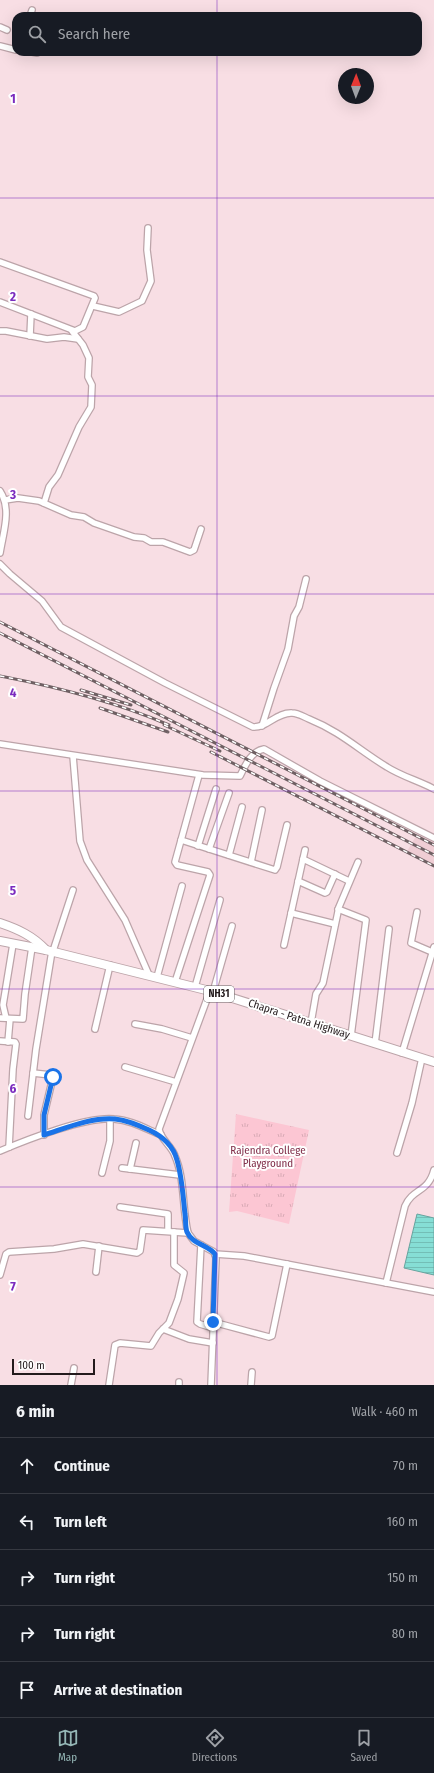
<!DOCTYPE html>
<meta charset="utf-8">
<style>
:root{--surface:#171b24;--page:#242831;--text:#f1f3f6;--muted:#9ea1a6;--line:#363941;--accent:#95b7b6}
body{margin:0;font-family:"Fira Sans Condensed",sans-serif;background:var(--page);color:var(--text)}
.compass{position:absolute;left:338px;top:68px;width:36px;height:36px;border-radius:50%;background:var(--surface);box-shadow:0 4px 16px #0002;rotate:1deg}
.scale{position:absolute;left:12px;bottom:10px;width:83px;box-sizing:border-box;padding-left:4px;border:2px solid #231a1c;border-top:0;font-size:11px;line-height:14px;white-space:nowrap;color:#231a1c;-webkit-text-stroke:3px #fff;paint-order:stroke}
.stop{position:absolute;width:12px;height:12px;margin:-9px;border:3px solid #1a73e8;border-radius:50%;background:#fff}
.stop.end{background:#1a73e8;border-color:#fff;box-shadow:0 1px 4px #0008}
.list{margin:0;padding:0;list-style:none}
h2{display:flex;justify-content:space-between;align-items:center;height:52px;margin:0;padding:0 16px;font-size:17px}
h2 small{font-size:13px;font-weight:400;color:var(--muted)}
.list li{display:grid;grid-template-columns:26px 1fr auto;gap:12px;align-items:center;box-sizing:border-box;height:56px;padding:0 16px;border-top:1px solid var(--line)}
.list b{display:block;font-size:15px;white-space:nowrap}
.list em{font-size:13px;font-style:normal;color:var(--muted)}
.icon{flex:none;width:22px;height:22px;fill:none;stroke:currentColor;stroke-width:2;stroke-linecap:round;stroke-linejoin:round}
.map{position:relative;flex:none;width:434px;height:1385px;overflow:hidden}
.search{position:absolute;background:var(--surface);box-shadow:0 4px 16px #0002;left:12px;right:12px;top:12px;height:44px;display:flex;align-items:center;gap:10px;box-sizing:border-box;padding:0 14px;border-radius:12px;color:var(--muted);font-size:15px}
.sheet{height:332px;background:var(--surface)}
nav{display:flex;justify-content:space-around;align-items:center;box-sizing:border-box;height:56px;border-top:1px solid var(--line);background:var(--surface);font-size:11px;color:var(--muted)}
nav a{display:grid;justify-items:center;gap:2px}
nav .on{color:var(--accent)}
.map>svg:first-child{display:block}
.built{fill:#efcdd4}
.grass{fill:url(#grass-tufts)}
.water{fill:url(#water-rules);stroke:#68a39e}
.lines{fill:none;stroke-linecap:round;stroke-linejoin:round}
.minor-casing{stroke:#bca4a9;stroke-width:8}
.highway-casing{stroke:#bca4a9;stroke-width:10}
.minor{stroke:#fff;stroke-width:5.5}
.highway{stroke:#fff;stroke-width:8}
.rail-casing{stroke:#6f6063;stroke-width:3}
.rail{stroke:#fff;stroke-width:1.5;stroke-dasharray:4.5;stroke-linecap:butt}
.route{stroke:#1a73e8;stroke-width:5}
.grid{fill:none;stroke:#7b2cbf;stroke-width:1;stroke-opacity:0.55}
.labels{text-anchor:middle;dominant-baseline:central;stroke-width:4;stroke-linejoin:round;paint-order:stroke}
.shield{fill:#fff;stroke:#655f60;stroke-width:1}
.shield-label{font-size:10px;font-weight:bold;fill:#231a1c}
.street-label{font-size:11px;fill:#231a1c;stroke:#fff}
.park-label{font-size:11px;fill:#802e49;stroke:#fff}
.grid-label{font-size:13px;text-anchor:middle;font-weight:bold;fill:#7b2cbf;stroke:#fff;stroke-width:4;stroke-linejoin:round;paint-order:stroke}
</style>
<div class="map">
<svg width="434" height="1385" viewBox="0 0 434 1385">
<defs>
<pattern id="grass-tufts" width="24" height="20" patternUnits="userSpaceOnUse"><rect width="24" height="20" fill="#fcc6d3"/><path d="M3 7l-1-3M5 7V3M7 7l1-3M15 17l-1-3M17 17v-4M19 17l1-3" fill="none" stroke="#d8aab5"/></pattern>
<pattern id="water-rules" width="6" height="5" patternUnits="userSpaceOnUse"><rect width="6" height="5" fill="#86ded5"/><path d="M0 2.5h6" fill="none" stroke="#73beb6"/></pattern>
</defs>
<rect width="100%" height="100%" fill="#f8dee4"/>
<polygon class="built" points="419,831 434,833 434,866 406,853"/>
<polygon class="grass" points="236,1114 309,1130 289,1224 237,1211 229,1212"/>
<polygon class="water" points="417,1214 434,1218 434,1275 404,1268"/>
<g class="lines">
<g class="minor-casing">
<g id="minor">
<polyline points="30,16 32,10"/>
<polyline points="0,27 7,30"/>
<polyline points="0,46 16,50"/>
<polyline points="32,52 37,53"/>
<polyline points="0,262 94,296 95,298 83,327 75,331 0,302"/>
<polyline points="93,306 119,312 142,301 151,281 147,250 148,228"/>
<polyline points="0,331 6,331 47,339 64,337 78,339"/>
<polyline points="30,336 31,314"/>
<path d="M0 491C12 509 3 533 0 553"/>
<polyline points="5,500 18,498 39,501 71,515 84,517 94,523 134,537 144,538 151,542 163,542 190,552 194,550 201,529"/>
<polyline points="44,503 49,487 58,475 79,427 91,407 92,385 88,377 89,358 83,345 72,331"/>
<path d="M0 564 10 574 42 601 61 627 165 683 253 727C267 728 277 712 292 713 298 713 304 717 309 719 341 732 359 750 387 767 401 776 419 781 434 789"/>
<polyline points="262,726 274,688 288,649 294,616 299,607 306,579"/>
<path d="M0 744 203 775 240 776C245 766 251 751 264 749L320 781 434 838"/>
<polyline points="73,756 80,841 87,860 125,920 149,975"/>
<polyline points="181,840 275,870 277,867 287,825"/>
<polyline points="198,846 216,789"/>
<polyline points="209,849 229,793"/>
<polyline points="229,855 242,807"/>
<polyline points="303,859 349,881"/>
<polyline points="251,862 262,810"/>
<polyline points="298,881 325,893 327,892 335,874"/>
<polyline points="338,909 366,920 351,1036"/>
<polyline points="417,912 411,943 432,952"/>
<polyline points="291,913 335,924"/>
<polyline points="284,945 305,850"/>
<polyline points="53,951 73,890"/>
<polyline points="157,977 182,886"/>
<polyline points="175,982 210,875 208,872 177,865 175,862 199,775"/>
<polyline points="195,987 220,900"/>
<path d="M210 991 159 1129C160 1139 172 1146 175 1156 185 1179 182 1208 188 1233L194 1241 214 1252 216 1258 211 1385"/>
<polyline points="213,992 232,926"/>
<polyline points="0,1018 23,1019 25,994 32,947"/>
<polyline points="6,1018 3,1005 13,944"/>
<polyline points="311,1023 316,994 323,983 339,907 358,862"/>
<polyline points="135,1024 162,1029 192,1038"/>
<polyline points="95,1029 110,965"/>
<polyline points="0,1041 15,1042 16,1044 13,1069 9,1147"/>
<polyline points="8,1042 10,1019"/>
<polyline points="375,1044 389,929"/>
<polyline points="402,1053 434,947"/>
<polyline points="125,1067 176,1082"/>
<polyline points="33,1073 51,1075 53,1077 44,1115 44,1135"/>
<polyline points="28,1116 36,1049 52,951"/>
<path d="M0 1151C26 1140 87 1116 114 1119 131 1120 146 1129 161 1135"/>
<polyline points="397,1153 412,1103 422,1058"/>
<polyline points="122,1168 180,1175"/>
<polyline points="130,1169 136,1143"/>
<polyline points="102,1173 110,1141 110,1119"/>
<polyline points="120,1207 168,1214 168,1231"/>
<polyline points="201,1245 197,1322 200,1324 213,1328"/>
<polyline points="215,1254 244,1256 434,1292"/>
<polyline points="96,1272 99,1246"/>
<polyline points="0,1275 6,1254 9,1252 54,1249 83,1244 137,1253 140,1251 143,1230 188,1233"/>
<path d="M386 1283 405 1206C413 1188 428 1193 434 1170"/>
<polyline points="213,1322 269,1337 272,1336 287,1264"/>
<polyline points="163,1329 189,1339 213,1343"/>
<polyline points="71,1385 74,1368"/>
<polyline points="109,1385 115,1345 120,1343 151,1346 159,1333 169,1323 178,1299 184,1273 174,1265 174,1232"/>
<polyline points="179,1385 179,1382"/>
<polyline points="251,1385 252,1372"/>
</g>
</g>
<g class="highway-casing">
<g id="highway">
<path d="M0 923C18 929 33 936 46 950"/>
<polyline points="0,941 46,950 210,991 434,1062"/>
</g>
</g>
<use href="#minor" class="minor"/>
<use href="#highway" class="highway"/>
<g class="rail-casing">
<g id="rail">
<polyline points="0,622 434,845"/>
<polyline points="0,633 434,855"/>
<path d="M0 676C57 687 116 702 169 725"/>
<polyline points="81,690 131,705"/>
<polyline points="100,708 168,732"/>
<polyline points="164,725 220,751"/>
<polyline points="211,752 434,866"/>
</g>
</g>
<use href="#rail" class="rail"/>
</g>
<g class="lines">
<path class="route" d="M53 1077 44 1115V1135C66 1128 91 1117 115 1119 127 1120 138 1125 149 1130 162 1136 173 1145 177 1160 182 1177 183 1196 185 1214 186 1220 185 1227 187 1232 192 1244 208 1245 215 1254L213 1322"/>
</g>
<path class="grid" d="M217 0V16M217 52V1385M0 198H434M0 396H434M0 594H434M0 791H434M0 989H434M0 1187H434"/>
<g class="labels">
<rect class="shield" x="204" y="986" width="30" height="16" rx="3"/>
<g class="shield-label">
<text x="219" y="994">NH31</text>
</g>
<g class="street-label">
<text transform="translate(299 1019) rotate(18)">Chapra - Patna Highway</text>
</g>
<g class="park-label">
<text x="268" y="1150">Rajendra College<tspan x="268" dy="13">Playground</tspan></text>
</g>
</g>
<g class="grid-label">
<text x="13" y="103">1</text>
<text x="13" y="301">2</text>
<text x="13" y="499">3</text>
<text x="13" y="697">4</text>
<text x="13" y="895">5</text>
<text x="13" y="1093">6</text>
<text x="13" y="1291">7</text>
</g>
</svg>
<svg class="compass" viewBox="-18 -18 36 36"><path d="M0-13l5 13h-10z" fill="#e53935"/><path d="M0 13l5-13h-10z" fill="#9ea1a6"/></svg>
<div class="scale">100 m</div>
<div class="stop" style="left:53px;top:1077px"></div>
<div class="stop end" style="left:213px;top:1322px"></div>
<div class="search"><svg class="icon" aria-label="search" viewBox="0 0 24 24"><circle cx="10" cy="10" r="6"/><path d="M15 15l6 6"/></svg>Search here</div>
</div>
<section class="sheet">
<h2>6 min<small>Walk · 460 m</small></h2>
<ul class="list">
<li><svg class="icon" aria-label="ahead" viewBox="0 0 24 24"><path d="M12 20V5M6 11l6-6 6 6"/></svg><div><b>Continue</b></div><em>70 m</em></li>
<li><svg class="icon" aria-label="left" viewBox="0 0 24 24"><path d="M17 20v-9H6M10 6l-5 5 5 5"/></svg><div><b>Turn left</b></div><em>160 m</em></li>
<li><svg class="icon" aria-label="right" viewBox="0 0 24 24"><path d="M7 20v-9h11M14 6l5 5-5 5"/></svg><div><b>Turn right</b></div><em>150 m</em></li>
<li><svg class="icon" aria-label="right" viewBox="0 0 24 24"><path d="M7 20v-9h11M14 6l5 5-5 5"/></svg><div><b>Turn right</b></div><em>80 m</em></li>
<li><svg class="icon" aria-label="arrive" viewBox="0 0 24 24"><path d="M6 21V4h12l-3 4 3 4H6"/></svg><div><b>Arrive at destination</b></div></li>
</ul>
</section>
<nav>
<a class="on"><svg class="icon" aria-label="map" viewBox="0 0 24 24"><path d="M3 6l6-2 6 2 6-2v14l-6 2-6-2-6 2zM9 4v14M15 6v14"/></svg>Map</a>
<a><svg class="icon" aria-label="directions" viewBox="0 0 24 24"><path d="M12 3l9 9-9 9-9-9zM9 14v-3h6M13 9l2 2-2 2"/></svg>Directions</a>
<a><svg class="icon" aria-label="saved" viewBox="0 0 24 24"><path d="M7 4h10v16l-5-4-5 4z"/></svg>Saved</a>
</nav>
